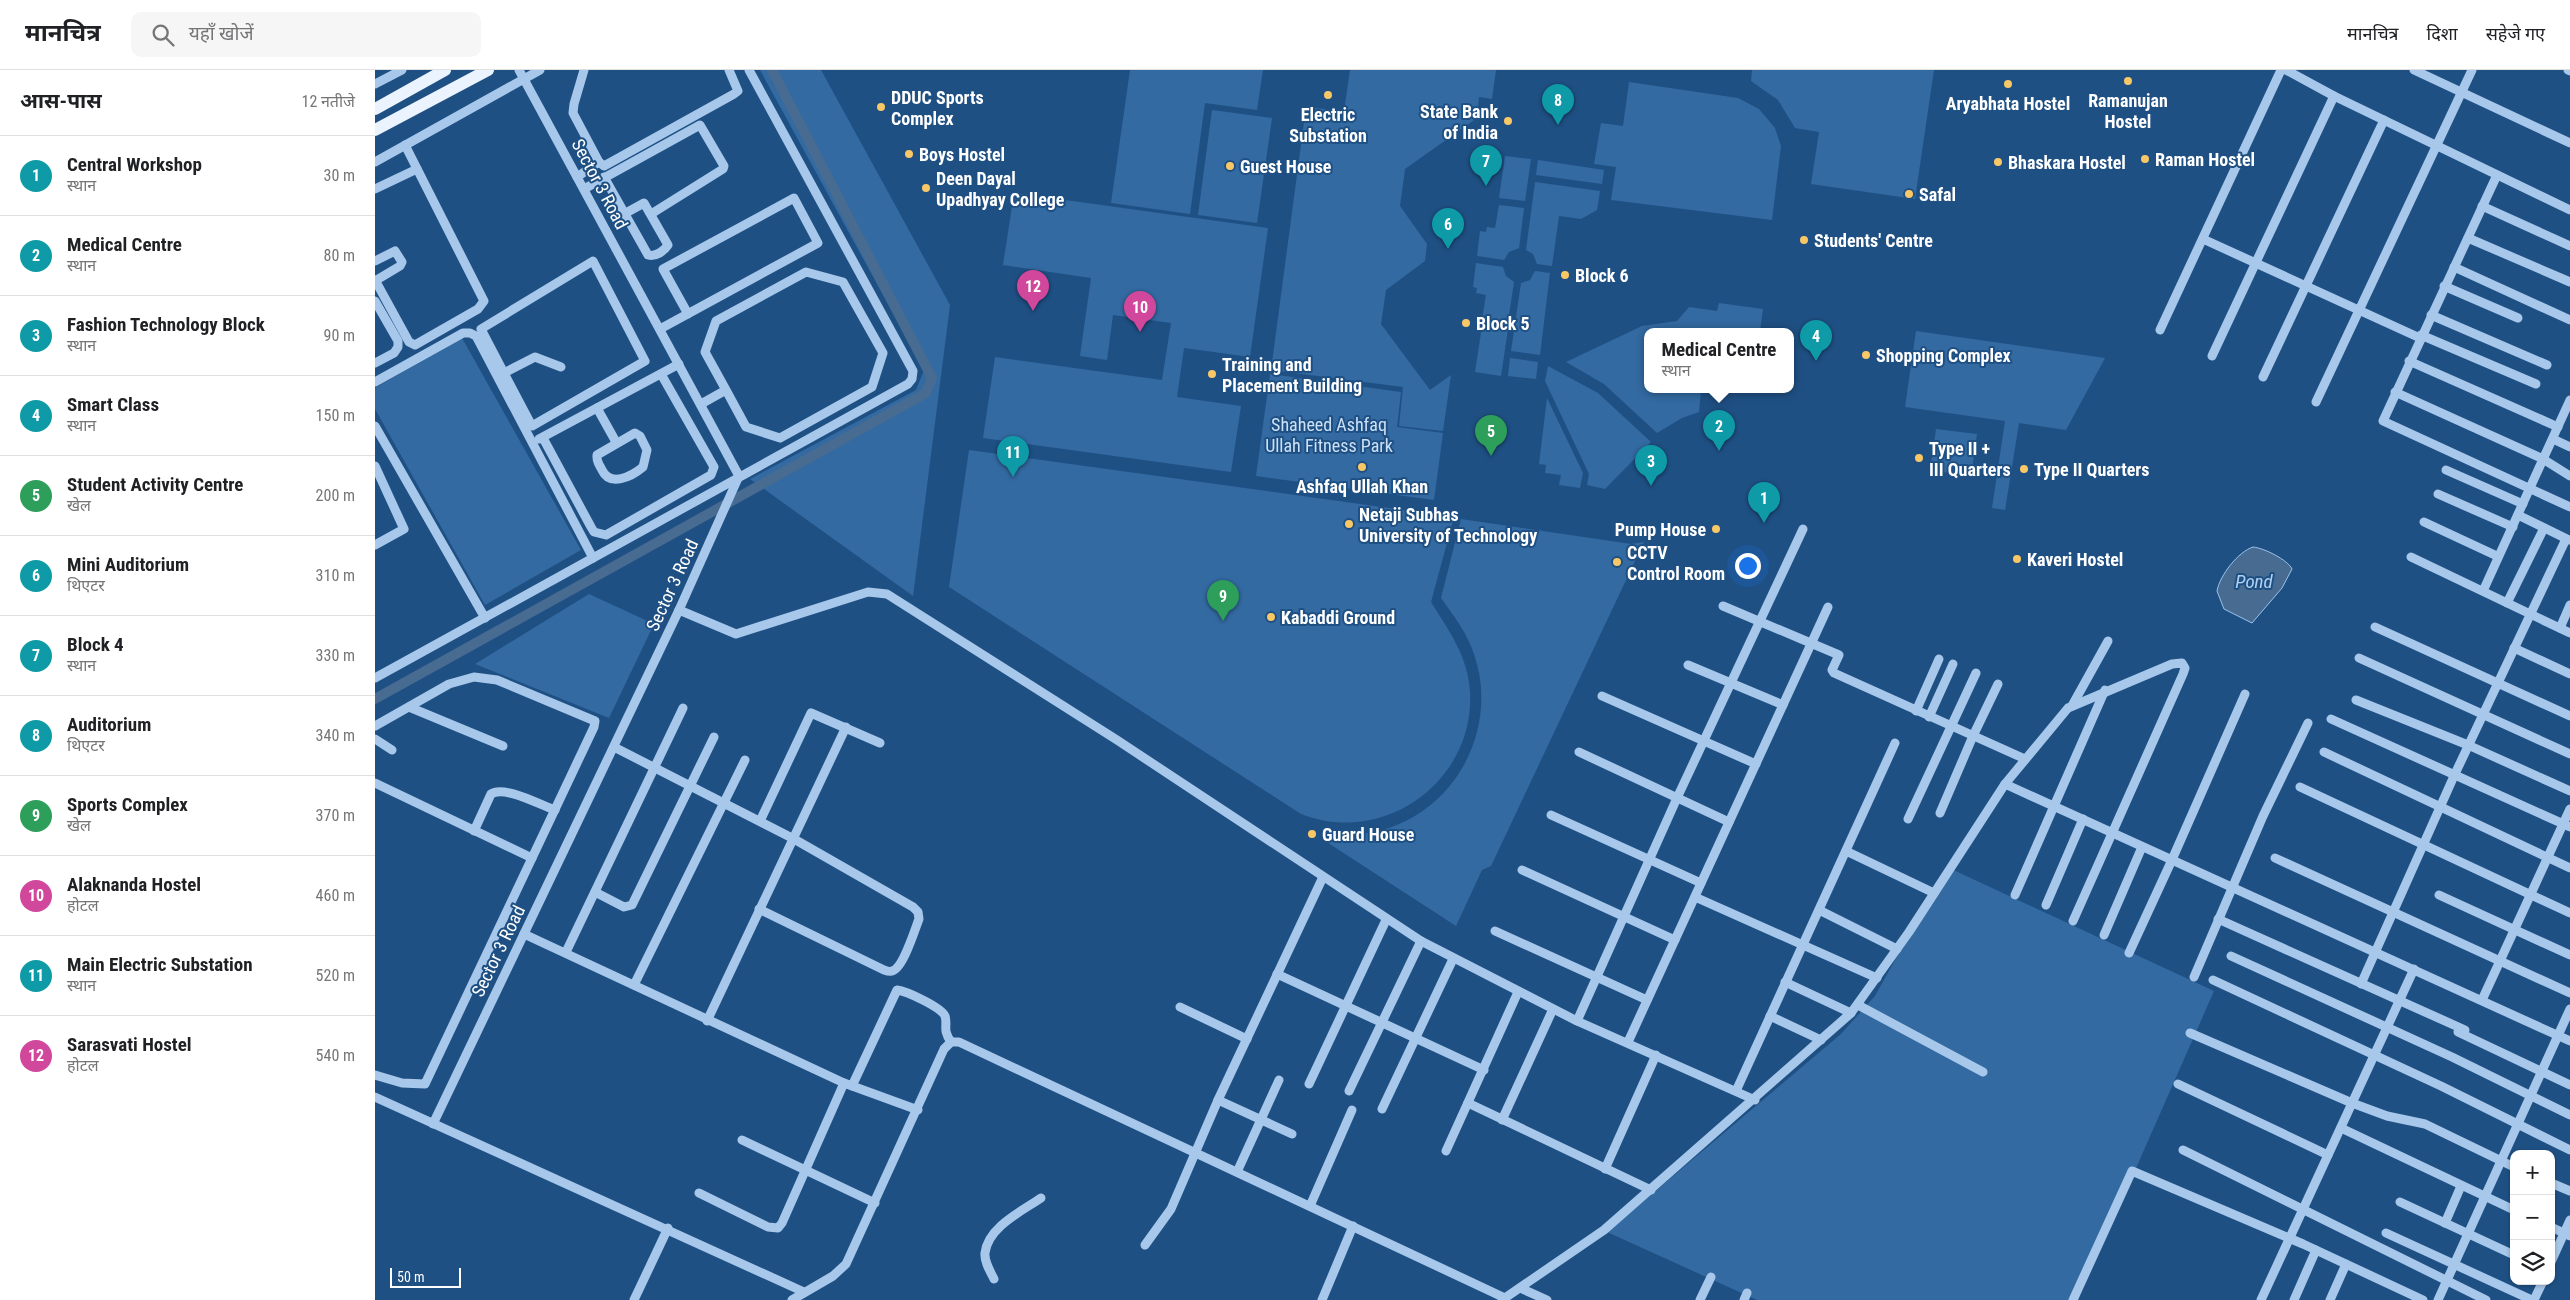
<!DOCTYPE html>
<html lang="hi">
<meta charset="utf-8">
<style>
:root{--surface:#fff;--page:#f6f6f6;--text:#202124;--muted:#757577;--line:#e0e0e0;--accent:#1a73e8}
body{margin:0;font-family:"Roboto Condensed","Noto Sans Devanagari",sans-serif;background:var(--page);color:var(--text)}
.controls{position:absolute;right:15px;bottom:15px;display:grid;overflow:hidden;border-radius:10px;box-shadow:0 1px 4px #0004}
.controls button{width:45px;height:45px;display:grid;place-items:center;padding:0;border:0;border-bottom:1px solid var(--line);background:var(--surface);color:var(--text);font:25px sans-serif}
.scale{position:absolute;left:15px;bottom:12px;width:71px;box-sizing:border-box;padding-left:5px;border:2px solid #fff;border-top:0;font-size:14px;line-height:18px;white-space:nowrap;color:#fff;-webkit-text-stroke:4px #1f5084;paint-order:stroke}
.you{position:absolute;left:1372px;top:495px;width:18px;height:18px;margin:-12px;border:4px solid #fff;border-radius:50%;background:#1a73e8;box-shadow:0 0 0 8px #1a73e833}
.badge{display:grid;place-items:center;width:32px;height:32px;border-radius:50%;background:var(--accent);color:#fff;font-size:16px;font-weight:700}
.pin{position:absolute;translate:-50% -41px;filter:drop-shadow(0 1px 2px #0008)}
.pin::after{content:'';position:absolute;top:26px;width:18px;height:15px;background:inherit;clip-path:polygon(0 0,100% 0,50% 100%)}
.popup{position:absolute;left:1269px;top:258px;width:150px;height:65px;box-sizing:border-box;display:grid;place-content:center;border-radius:10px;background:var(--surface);filter:drop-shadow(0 1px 4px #0005);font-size:16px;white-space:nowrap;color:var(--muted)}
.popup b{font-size:19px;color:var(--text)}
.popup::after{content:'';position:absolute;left:50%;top:100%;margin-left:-10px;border:10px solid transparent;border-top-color:var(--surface)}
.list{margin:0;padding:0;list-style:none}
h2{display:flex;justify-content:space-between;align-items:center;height:65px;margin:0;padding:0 20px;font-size:21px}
h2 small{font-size:16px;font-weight:400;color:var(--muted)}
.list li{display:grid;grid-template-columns:32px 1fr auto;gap:15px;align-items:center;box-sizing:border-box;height:80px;padding:0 20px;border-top:1px solid var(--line)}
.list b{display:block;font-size:19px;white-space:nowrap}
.list p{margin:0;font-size:16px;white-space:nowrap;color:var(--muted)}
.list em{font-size:16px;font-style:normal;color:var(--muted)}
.icon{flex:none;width:28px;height:28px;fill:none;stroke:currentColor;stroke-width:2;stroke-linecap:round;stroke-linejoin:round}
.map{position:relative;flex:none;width:2195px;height:1230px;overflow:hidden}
header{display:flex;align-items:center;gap:30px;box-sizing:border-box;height:70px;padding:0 25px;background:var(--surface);border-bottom:1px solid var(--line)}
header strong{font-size:24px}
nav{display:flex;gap:28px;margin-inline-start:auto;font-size:18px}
.search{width:350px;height:45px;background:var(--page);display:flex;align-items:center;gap:12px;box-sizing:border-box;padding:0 18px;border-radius:10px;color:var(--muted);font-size:19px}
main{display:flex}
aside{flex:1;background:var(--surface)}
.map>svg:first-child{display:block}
.green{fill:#336aa2}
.water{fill:#486b91;stroke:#9bc3eb}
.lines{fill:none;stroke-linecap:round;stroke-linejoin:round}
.canal{stroke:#486b91;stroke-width:10}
.minor{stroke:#a7c8ea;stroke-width:9}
.major{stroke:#ebf3fe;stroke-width:12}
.poi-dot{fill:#f8c867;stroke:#1f5084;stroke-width:2}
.labels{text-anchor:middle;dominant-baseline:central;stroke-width:4;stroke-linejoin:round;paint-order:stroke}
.poi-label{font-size:18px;font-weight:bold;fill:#fff;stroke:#1f5084;text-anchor:start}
.street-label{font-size:18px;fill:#fff;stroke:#1f5084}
.park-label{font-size:18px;fill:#cce1f7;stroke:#1f5084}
.water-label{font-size:19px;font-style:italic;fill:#b3d2f1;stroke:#1f5084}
</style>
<header>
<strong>मानचित्र</strong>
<div class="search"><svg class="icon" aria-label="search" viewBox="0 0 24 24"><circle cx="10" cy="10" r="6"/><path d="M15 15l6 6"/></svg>यहाँ खोजें</div>
<nav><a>मानचित्र</a><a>दिशा</a><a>सहेजे गए</a></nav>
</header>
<main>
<aside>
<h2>आस-पास<small>12 नतीजे</small></h2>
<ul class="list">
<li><span class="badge" style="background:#0f9aa8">1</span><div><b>Central Workshop</b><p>स्थान</p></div><em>30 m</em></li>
<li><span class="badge" style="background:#0f9aa8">2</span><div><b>Medical Centre</b><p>स्थान</p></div><em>80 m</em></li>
<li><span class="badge" style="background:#0f9aa8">3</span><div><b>Fashion Technology Block</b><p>स्थान</p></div><em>90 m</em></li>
<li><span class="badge" style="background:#0f9aa8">4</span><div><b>Smart Class</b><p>स्थान</p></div><em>150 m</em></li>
<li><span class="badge" style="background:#2e9e5b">5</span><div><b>Student Activity Centre</b><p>खेल</p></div><em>200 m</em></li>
<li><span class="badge" style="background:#0f9aa8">6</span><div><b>Mini Auditorium</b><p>थिएटर</p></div><em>310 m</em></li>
<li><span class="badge" style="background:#0f9aa8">7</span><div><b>Block 4</b><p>स्थान</p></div><em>330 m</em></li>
<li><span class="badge" style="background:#0f9aa8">8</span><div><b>Auditorium</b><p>थिएटर</p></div><em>340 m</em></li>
<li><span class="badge" style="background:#2e9e5b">9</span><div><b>Sports Complex</b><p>खेल</p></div><em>370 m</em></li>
<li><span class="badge" style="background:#d1479c">10</span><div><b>Alaknanda Hostel</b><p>होटल</p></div><em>460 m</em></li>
<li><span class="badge" style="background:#0f9aa8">11</span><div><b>Main Electric Substation</b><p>स्थान</p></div><em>520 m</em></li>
<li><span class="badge" style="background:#d1479c">12</span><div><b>Sarasvati Hostel</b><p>होटल</p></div><em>540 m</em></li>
</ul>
</aside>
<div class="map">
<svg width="2195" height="1230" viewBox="0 0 2195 1230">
<rect width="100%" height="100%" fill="#1f5084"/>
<g class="green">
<polygon points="385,0 446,0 575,235 538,526 375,409 541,320 549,300"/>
<polygon points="755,0 888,0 882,40 830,33 815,144 736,133"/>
<polygon points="975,0 1121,0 1117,29 1104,27 1102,48 1030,99 1025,136 1052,174 1050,191 1011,220 1006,254 1055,320 1076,305 1068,361 1024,356 1028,317 896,300 931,37 969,41"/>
<polygon points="1377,0 1559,0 1540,129 1436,114 1444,62 1420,58 1403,30 1376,11"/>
<polygon points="1254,12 1363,28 1384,39 1400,58 1406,76 1397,150 1236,130 1241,97 1219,94 1226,53 1248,56"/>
<polygon points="837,40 897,48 882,153 823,145"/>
<polygon points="1130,86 1156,89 1150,131 1124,128"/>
<polygon points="1163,90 1229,100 1227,114 1161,105"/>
<polygon points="1160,112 1225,121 1222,140 1206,149 1184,146 1177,196 1162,194 1158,184 1151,180"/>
<polygon points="639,123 893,158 875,287 809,278 802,327 866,336 856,402 608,368 620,287 787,310 796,253 738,245 732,290 705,286 716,208 628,195"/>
<polygon points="1124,135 1149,138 1144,178 1134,182 1129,190 1102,186 1105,161 1111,162 1112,157 1120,158"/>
<polygon points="1101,193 1128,197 1131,206 1139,212 1133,252 1107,249 1111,225 1101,223 1102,218 1098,217"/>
<polygon points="1160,201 1175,203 1165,285 1136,281 1146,213 1155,210"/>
<polygon points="1344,233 1388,239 1385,262 1273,262 1273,320 1326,320 1324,342 1307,348 1282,363 1229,314 1191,292 1267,256 1302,251 1314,237 1342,241"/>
<polygon points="1107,256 1133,259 1126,306 1100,302"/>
<polygon points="1541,261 1730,288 1691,360 1644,353 1630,440 1617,438 1630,351 1530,337"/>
<polygon points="87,268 206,480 110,535 0,339 0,318"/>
<polygon points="1135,288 1163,292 1161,309 1133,306"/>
<polygon points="1173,296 1223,323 1276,372 1230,419 1212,415 1214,404 1170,311"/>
<polygon points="895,304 1026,322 1022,357 1068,363 1059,430 881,406"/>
<polygon points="1172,328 1208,403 1205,418 1184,415 1186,405 1170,403 1171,395 1164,394"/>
<polygon points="1561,359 1602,364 1596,406 1555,400"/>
<path d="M594 380 1079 447 1056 532C1074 561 1093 586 1095 622 1100 710 1010 777 926 744L574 517Z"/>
<path d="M1086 449 1256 474 1269 472 1116 796 1107 800 1081 856 947 769 951 764C965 764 979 765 993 763 1076 750 1126 662 1099 584 1092 563 1079 546 1066 528Z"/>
<polygon points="214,524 279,554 234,648 100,594"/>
<polygon points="1572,797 1839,921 1703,1230 1382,1230 1232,1162 1466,964 1500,926"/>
</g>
<path class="water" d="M1878 477C1889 478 1913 490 1917 499L1907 518 1877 553 1849 539 1842 521C1845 505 1863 482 1878 477Z"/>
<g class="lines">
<polyline class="canal" points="0,629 551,323 557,308 397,0"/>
<g class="minor">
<polyline points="209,0 199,34 198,43 224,92 229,96 359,24 363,21 354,0"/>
<polyline points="1911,0 1959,26 2195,140"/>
<polyline points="2039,0 2195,73"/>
<polyline points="2193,0 2195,1"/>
<polyline points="0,14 27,0"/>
<polyline points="0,92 165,0"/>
<polyline points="2122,105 2008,351 2195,437"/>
<polyline points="202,107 224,92"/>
<path d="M229 107 273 185C281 187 289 181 293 175L269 133 249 144"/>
<polyline points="0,119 42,99"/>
<polyline points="209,119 325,55 349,96 348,99 276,144"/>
<polyline points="2107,136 2195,176"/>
<polyline points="2093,168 2195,212"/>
<polyline points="1828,169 2045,268"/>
<polyline points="0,191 20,181 27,192 25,196 0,211"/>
<polyline points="2079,197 2195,250"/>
<polyline points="0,210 34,272 40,275 103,239 109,231 30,75"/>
<polyline points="2069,216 2143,248"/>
<polyline points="0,231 23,271 23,277 19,283 0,293"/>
<polyline points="2056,245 2172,295"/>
<polyline points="285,259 443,173 419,128 288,199 313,244"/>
<polyline points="1785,260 1906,0"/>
<polyline points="2046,265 2161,314"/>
<polyline points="1837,286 1959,26"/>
<polyline points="2034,291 2183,357"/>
<polyline points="129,303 106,259 218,191 270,291 157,356 129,303 160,287 186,297"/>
<polyline points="1888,307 2009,50"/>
<polyline points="0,312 88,263 95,263 101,266 218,488 0,608"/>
<polyline points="2020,322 2168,389 2195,406"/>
<polyline points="1941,332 2097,0"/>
<polyline points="326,334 351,320 330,282 341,251 431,202 468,212 508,283 497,317 405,368 371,357 351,320"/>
<polyline points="222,338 241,372"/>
<polyline points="0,356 110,548"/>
<path d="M260 363 265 366 272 380 268 397C256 407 235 417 227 400 224 394 221 391 222 385Z"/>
<polyline points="168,368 216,457 219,462 231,465 336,405 339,397 286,304"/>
<polyline points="164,369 304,294"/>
<polyline points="2178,369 2195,377"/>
<polyline points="0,396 29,459 0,475"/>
<polyline points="2071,400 2148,434"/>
<polyline points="2063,424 2138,457"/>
<polyline points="2143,445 2194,470"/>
<polyline points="2049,452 2122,486"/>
<polyline points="2036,487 2195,563"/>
<polyline points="218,488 533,314 537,309 538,301 374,0"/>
<polyline points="2108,521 2195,330"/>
<polyline points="2132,533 2169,458"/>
<polyline points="1348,536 1464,585 1457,600 1459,603 1650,689"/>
<polyline points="304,540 361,564 493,522 512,524 742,670 1046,871 1202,951 1380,1030"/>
<polyline points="2000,557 2195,646"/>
<polyline points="2185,558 2195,535"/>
<polyline points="2139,578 2195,604"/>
<polyline points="1984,588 2195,684"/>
<polyline points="1313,595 1408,635"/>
<polyline points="1227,626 1381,694"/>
<polyline points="1981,630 2093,675 2195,721"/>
<polyline points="1698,634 1733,571"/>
<polyline points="34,637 128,676"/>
<polyline points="1541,641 1564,589"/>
<polyline points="1554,647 1578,594"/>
<polyline points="1956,649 2195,757"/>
<polyline points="0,656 74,614 99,607 122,610 220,651 219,657 50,1014 27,1013 0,1005"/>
<polyline points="0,669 17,680"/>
<path d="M239 677 419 769 538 837 543 842 544 849C540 859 528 899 517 901 515 902 512 901 509 900L384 839"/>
<polyline points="1204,682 1354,752"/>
<polyline points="1949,682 2195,798"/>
<polyline points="0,713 157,788"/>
<polyline points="1630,714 2195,971"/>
<polyline points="1925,717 2195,843"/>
<polyline points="1565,743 1598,666 1623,614"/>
<polyline points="1176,745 1326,813"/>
<polyline points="1533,749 1601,603"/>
<polyline points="385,751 436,643 505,673"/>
<path d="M99 761 116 724C129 715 165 735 180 740"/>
<polyline points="1471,781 1559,823"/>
<polyline points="1900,788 2195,923"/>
<polyline points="1147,800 1300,870"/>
<polyline points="220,822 249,837 257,835 339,667"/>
<polyline points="1640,825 1730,620"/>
<polyline points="2064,825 2195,885"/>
<polyline points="1320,827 1502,908"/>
<polyline points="1671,835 1708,749"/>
<polyline points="1444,840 1522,879"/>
<polyline points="1843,849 2090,960"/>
<polyline points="1120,861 1272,930"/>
<polyline points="149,864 469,1013 543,1040"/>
<polyline points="1729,865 1767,777"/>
<polyline points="191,882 308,638"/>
<polyline points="1754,883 1796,792 1870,624"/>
<polyline points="1856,886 2077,987 2195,1045"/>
<polyline points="902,904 1109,1000"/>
<polyline points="1819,907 1888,746 1933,653"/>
<polyline points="1838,910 2066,1016 2195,1080"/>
<polyline points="1410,912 1476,943"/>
<polyline points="1986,914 2079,706 2191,469"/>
<polyline points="259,915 370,690"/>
<polyline points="2107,930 2195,739"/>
<polyline points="1483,935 1608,1002"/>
<polyline points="805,937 872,969"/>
<polyline points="1395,946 1446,970"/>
<polyline points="332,951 471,657"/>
<polyline points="1202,951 1302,728 1428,459"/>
<polyline points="2083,962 2195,1015"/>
<polyline points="1815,963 1977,1033 2012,1046 2050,1054 2139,1097"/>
<polyline points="1253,972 1453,537"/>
<polyline points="934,1014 1011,850"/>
<polyline points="1803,1014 1953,1085"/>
<path d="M477 1016 522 920C531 921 566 937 570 946 573 956 567 959 576 972"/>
<polyline points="974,1021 1046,871"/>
<polyline points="1361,1021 1520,673"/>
<polyline points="0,1027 429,1222"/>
<polyline points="843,1030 917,1064"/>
<polyline points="1093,1033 1276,1120"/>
<polyline points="1007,1039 1078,889"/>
<polyline points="1127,1050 1178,939"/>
<polyline points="58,1054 304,540 364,406 144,0"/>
<polyline points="1966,1058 2139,1140"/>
<polyline points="367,1070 500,1133"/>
<polyline points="1808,1080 2111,1230"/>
<polyline points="1071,1081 1143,922"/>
<polyline points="1230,1099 1281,985"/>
<polyline points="862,1102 904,1010"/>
<polyline points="2176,1113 2195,1121"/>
<polyline points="324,1123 393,1157 403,1158 407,1153 469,1013"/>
<polyline points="2025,1132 2139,1185"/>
<polyline points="935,1136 977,1040"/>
<polyline points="2070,1153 2086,1116"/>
<polyline points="2176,1157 2195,1166"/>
<polyline points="2011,1163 2157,1230"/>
<polyline points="770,1175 796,1139 843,1030 948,807"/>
<polyline points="2176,1192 2195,1150"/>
<path d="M619 1209C615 1201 609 1191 610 1183 613 1157 647 1141 666 1128"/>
<polyline points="1145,1218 1172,1230"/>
<polyline points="259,1230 293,1158"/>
<polyline points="417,1230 458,1206 471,1194 569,979 576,972 584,972 1130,1228"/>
<polyline points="947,1230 978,1156"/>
<polyline points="1127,1230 1229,1160 1476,943 1534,862 1630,714 1693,638 1797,594 1807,593 1810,598 1808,604 1698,851"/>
<polyline points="1325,1230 1336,1207"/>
<polyline points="1369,1230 1372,1223"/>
<polyline points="1698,1230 1757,1101 1928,1174 2048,1230"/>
<polyline points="1886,1230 2039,899"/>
<polyline points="1919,1230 1941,1180"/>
<polyline points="1955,1230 1971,1194"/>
<polyline points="2063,1230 2195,939"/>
<polyline points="2159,1230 2168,1211"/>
</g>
<g class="major">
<polyline points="0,39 70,0"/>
<polyline points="0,60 113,0"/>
</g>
</g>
<g class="poi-dot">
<circle cx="1753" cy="11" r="5"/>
<circle cx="1633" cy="14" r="5"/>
<circle cx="953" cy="25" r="5"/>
<circle cx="506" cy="37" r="5"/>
<circle cx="1133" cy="51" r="5"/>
<circle cx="534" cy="84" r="5"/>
<circle cx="1770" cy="89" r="5"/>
<circle cx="1623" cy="92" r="5"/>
<circle cx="855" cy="96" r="5"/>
<circle cx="551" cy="118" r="5"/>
<circle cx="1534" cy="124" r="5"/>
<circle cx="1429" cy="170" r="5"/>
<circle cx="1190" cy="205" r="5"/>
<circle cx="1091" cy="253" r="5"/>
<circle cx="1491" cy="285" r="5"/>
<circle cx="837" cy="304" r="5"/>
<circle cx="1544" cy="388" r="5"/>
<circle cx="987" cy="397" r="5"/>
<circle cx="1649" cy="399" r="5"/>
<circle cx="974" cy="454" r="5"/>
<circle cx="1341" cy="459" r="5"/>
<circle cx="1642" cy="489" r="5"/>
<circle cx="1242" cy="492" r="5"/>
<circle cx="896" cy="547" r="5"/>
<circle cx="937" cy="764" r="5"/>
</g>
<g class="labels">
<g class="poi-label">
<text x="516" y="27">DDUC Sports<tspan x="516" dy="21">Complex</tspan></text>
<text x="1753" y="30" text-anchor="middle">Ramanujan<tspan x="1753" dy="21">Hostel</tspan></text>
<text x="1633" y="33" text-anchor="middle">Aryabhata Hostel</text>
<text x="1123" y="41" text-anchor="end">State Bank<tspan x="1123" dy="21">of India</tspan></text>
<text x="953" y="44" text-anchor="middle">Electric<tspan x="953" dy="21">Substation</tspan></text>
<text x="544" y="84">Boys Hostel</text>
<text x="1780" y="89">Raman Hostel</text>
<text x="1633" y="92">Bhaskara Hostel</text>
<text x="865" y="96">Guest House</text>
<text x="561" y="108">Deen Dayal<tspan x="561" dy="21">Upadhyay College</tspan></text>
<text x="1544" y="124">Safal</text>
<text x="1439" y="170">Students' Centre</text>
<text x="1200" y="205">Block 6</text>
<text x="1101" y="253">Block 5</text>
<text x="1501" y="285">Shopping Complex</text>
<text x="847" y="294">Training and<tspan x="847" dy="21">Placement Building</tspan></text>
<text x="1554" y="378">Type II +<tspan x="1554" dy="21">III Quarters</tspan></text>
<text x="1659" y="399">Type II Quarters</text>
<text x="987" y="416" text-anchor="middle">Ashfaq Ullah Khan</text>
<text x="984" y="444">Netaji Subhas<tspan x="984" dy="21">University of Technology</tspan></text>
<text x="1331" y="459" text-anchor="end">Pump House</text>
<text x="1252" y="482">CCTV<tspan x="1252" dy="21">Control Room</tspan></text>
<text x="1652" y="489">Kaveri Hostel</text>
<text x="906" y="547">Kabaddi Ground</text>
<text x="947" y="764">Guard House</text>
</g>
<g class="street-label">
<text transform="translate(225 114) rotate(62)">Sector 3 Road</text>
<text transform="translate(297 515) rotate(-65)">Sector 3 Road</text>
<text transform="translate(123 881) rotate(-64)">Sector 3 Road</text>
</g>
<g class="park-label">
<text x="954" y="354">Shaheed Ashfaq<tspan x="954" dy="21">Ullah Fitness Park</tspan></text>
</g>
<g class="water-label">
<text x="1879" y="511">Pond</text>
</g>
</g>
</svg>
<div class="controls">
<button>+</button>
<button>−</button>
<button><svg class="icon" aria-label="layers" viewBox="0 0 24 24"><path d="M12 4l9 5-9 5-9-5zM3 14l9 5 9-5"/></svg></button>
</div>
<div class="scale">50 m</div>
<div class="you"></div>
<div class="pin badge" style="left:1389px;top:453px;background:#0f9aa8">1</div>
<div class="pin badge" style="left:1344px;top:381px;background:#0f9aa8">2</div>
<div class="popup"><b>Medical Centre</b>स्थान</div>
<div class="pin badge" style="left:1276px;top:416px;background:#0f9aa8">3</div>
<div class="pin badge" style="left:1441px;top:291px;background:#0f9aa8">4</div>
<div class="pin badge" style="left:1116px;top:386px;background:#2e9e5b">5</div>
<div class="pin badge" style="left:1073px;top:179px;background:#0f9aa8">6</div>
<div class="pin badge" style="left:1111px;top:116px;background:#0f9aa8">7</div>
<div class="pin badge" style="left:1183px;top:55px;background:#0f9aa8">8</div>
<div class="pin badge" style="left:848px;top:551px;background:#2e9e5b">9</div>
<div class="pin badge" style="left:765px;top:262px;background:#d1479c">10</div>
<div class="pin badge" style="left:638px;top:407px;background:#0f9aa8">11</div>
<div class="pin badge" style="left:658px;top:241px;background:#d1479c">12</div>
</div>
</main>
